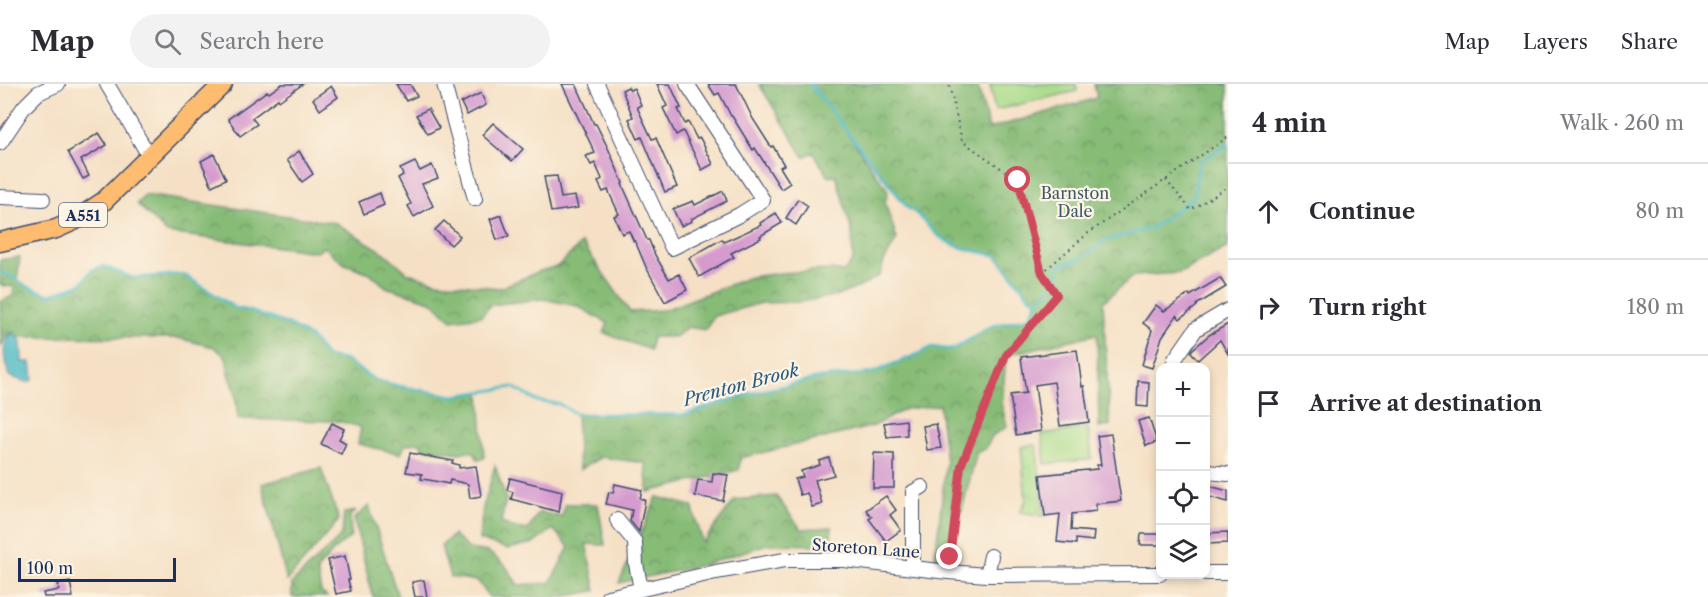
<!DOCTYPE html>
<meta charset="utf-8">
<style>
:root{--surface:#fff;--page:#f2f2f3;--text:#2b2b33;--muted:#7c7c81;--line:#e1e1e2}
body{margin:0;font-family:"Libre Caslon Text",serif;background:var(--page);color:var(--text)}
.controls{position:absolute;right:18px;bottom:18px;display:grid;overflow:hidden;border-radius:12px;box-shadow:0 3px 9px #0003}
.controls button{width:54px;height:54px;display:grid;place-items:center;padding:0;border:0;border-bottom:2px solid var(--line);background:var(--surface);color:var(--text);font:30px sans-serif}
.scale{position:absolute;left:18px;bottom:15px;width:158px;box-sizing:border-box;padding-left:6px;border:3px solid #1b2f5e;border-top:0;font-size:16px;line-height:21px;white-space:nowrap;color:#1b2f5e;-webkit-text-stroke:4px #fcf5e5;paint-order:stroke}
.stop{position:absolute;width:18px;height:18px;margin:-14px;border:4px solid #d1495b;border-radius:50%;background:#fff}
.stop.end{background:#d1495b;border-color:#fff;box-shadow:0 2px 6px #0008}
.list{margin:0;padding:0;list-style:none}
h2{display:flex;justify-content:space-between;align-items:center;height:78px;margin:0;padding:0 24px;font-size:26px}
h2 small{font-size:20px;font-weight:400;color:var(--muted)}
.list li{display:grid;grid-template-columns:39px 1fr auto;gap:18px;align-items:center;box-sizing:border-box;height:96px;padding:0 24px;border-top:2px solid var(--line)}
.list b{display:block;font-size:22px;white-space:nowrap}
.list em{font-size:20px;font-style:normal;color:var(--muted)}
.icon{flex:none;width:33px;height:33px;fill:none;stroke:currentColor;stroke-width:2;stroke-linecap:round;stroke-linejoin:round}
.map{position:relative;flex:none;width:1228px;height:513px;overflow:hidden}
header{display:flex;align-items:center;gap:36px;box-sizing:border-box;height:84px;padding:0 30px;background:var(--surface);border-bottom:2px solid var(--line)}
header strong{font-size:28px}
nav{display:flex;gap:33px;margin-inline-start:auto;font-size:21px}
.search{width:420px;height:54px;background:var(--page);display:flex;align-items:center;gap:15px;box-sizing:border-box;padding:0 21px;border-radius:33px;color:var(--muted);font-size:22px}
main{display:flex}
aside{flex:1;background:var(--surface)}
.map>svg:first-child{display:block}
.grass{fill:#aadc8b;stroke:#628674;stroke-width:1.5}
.forest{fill:url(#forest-crowns);stroke:#51766a;stroke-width:1.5}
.park{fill:url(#park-crowns);stroke:#628674;stroke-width:1.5}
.water{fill:#4ebbc7;stroke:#347592;stroke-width:1.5}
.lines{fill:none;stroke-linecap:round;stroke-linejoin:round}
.stream{stroke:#4ebbc7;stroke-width:3}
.building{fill:#d59bcf}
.minor-casing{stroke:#3c4a6d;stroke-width:16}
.major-casing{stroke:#3c4a6d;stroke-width:21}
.path{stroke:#3c4a6d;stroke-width:2;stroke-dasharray:1.5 4.5;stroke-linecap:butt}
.minor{stroke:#fff;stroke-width:14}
.major{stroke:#fdbc6f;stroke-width:18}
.route{stroke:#d1495b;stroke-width:8}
.labels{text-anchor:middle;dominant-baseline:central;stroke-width:4.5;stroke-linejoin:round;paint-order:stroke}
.shield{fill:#fcf5e5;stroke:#5e6a86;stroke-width:1.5}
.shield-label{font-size:15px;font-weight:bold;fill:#1b2f5e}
.park-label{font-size:16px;fill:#3f5a69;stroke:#fcf5e5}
.street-label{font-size:16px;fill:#1b2f5e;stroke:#fcf5e5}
.water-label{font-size:18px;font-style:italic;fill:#2a597e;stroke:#fcf5e5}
</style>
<header>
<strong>Map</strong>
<div class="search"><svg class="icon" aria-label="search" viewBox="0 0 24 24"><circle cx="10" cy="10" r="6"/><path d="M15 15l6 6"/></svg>Search here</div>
<nav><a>Map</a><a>Layers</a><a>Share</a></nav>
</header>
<main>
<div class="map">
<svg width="1228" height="513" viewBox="0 0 1228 513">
<defs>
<pattern id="forest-crowns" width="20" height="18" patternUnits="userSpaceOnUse" patternTransform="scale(1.5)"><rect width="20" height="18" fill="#87bc77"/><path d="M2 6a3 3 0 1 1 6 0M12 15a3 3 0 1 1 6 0" fill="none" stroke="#6e9965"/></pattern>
<pattern id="park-crowns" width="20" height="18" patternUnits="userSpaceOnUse" patternTransform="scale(1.5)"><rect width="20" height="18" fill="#aadc8b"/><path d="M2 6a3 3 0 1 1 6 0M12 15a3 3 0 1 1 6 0" fill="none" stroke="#92bd7a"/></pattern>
</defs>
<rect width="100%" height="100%" fill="#fcf5e5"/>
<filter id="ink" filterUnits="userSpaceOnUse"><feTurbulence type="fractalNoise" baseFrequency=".0167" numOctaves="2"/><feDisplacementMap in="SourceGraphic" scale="12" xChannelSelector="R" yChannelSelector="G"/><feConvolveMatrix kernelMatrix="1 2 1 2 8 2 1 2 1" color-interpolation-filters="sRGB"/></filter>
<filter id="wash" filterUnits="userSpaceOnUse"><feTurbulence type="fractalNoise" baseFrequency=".008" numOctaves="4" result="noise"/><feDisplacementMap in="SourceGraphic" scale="24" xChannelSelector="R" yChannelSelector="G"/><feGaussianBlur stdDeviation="1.35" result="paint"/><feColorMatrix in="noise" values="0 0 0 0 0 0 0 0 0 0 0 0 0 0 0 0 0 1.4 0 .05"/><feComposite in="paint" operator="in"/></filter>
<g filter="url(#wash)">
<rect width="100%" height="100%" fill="#f5e0c5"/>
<g class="grass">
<polygon points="990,0 1076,0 1077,7 995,26"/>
<polygon points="1088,344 1092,375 1045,380 1042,350"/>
</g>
<g class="forest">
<path d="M759 0H977L989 45 1097 14 1094 0H1228V163L1180 189 1133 192 1103 218 1110 342 1099 344 1097 250 1006 271 1002 322 1007 343 993 351 985 365 977 367 950 473 935 474 946 379 939 321 905 325 874 342 740 374 739 386 648 408 645 379 601 373 579 386 576 330 683 331 749 310 820 294 872 289 921 269 932 263 952 266 992 242 1030 233 1037 217 1030 213 997 171C976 167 956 165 939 152 927 143 922 131 908 124L844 44 888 107 885 119 897 155 884 177 880 191 862 202 839 211 800 218 761 219 714 232 706 246 687 243 676 253H652L650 266 604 249 608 239 577 222 543 215 491 221 481 232 452 236 431 217 386 203 370 189 345 180 324 163 317 168 167 149 137 120 145 111 336 139 385 169 408 189 438 198 500 204 540 187 558 182 582 159 630 228 664 226 750 193 781 189 831 186 844 188 853 176 852 148 836 91 828 92 813 68 804 73Z"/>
<polygon points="20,173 17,196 28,203 50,211 81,200 92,186 103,182 134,194 183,190 235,224 250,227 289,241 310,253 327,273 345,276 375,296 399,302 454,312 480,308 484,374 478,376 474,368 466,367 460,369 423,364 419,358 405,361 401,370 358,360 361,343 338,337 238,335 235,306 229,290 226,273 214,263 178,254 18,253 13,248 5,253 1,263 0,218 13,212 15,203 0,201 0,176"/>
<polygon points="495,382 506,414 501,439 515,444 528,446 539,428 562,433 565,420 598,420 605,461 586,460 596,507 560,513 489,513 478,497 450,493 441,462 453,451 469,465 488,468 505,481 518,501 550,499 569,463 553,445 534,459 508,465 479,456 483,424"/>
<polygon points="321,384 339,436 287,497 262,400"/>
<polygon points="776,412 801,445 832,443 830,461 767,460 703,481 619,499 657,413 692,422 703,459 735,416"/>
<polygon points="369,422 398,513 373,513 354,435"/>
<polygon points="357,427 350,431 351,453 336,464 317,486 321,508 327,513 302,512 301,513 292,513 292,499 342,451 344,429"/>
</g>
<polygon class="park" points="1036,361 1045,432 1020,428 1026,416 1021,363"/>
<path class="water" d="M13 248 21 257 22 278H31L33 296 26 298 9 292C4 274 0 260 13 248Z"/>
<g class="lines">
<g class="stream">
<path d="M810 0 908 124C922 131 927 143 939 152 956 165 976 167 996 171L1030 213 1037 217"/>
<polyline points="0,189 7,190 28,203 50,211 81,200 92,186 103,182 133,194 183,190 235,224 250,227 289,241 310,253 327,273 345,276 375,296 399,302 454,312 513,303 537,317 559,320 576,330 683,331 749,310 820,294 872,289 921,269 932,263 952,266 992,242 1030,234 1037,217 1056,200 1059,182 1083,173 1106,156 1152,144 1194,113 1199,78 1228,60"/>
</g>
</g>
<g id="blocks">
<g class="building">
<polygon points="282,0 303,0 279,17 278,15 252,34 257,40 240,52 228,35 267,7 269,9"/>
<polygon points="396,0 410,0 417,12 406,17"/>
<polygon points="562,0 576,0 594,40 596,40 608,64 623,99 622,100 647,156 649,156 655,171 669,195 679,190 687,206 665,218 646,183 635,157 634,158 629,147 622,150 614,132 619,130 608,106 603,108 598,98 602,95 595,79 591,81 586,72 595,69"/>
<polygon points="657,0 670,0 681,24 678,25 685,40 688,38 697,55 700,54 713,80 702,86 683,47 676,51 663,24 667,22"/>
<polygon points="708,0 736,0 753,35 771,63 773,62 784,81 780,83 790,99 781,105 755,64 753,66 732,32 731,32 719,9 715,11"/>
<polygon points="331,2 338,13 320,26 313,15"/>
<polygon points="628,3 630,6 634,4 641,21 637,23 652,55 656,54 677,103 665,108 642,53 638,55 629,35 633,33 622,6"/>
<polygon points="481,9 486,21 467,31 461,19"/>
<polygon points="428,25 439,44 428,50 416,31"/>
<polygon points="493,39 523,65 512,77 482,51"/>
<polygon points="99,49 107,61 81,76 89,92 83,95 68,68"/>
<polygon points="299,67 313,90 302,98 287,76"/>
<polygon points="214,70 226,95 212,102 201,77"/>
<polygon points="415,78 420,87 432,81 438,94 422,100 433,122 414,133 408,122 411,120 398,94 403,91 400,85"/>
<polygon points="557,92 561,114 575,112 578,124 551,128 544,93"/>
<polygon points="723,107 727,117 691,135 692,137 681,142 673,125 693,117 695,121"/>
<polygon points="380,109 384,121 364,130 359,118"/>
<polygon points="798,115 808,122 796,141 786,134"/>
<polygon points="776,129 782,139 760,152 761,154 731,169 734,173 699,193 689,174 722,155 724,158 761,141 760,139"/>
<polygon points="501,131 509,152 497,156 490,135"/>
<polygon points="444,137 460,152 451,161 435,146"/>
<polygon points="1220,194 1226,203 1196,221 1197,222 1180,235 1177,231 1162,253 1152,284 1142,281 1152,246 1143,239 1156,221 1164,227 1189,210 1190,212"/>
<polygon points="1228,240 1228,270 1220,256 1198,276 1191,268 1192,266 1209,251"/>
<polygon points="1077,266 1082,303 1084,302 1089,338 1060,342 1054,298 1035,301 1041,347 1016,351 1010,311 1026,309 1021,273"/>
<polygon points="1138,297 1149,298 1148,323 1137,322"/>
<polygon points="1149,334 1157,358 1146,362 1138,337"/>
<polygon points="906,336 907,351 887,353 884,339"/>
<polygon points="332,339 344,345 339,355 346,359 341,370 321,360"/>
<polygon points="936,340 941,364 927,366 923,342"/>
<polygon points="1111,350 1121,417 1095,420 1096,427 1072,430 1071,446 1094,448 1093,457 1076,455 1076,460 1057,458 1060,430 1045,432 1040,391 1097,385 1097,381 1101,381 1097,352"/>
<polygon points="410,369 453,377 452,379 459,381 459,384 476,382 481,412 470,414 468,400 450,396 449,400 429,396 421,395 422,390 406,388"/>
<polygon points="874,369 894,370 894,404 873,404"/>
<polygon points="829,374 834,391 815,396 822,420 812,423 807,409 800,411 795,395 803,393 801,387 820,381 819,377"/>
<polygon points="713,389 728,391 723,417 695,412 698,396 712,398"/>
<polygon points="510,394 562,407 559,428 511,415 513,408 507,406"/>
<polygon points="615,400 642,406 640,414 645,416 639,448 630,437 632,426 606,420 609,408 613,409"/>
<polygon points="1206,401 1228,407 1228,418 1206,412"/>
<polygon points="886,412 896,426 890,431 901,446 886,457 869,435 872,433 866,426"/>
<polygon points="1228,448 1228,459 1206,460 1206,449"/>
<polygon points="1141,450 1161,450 1161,461 1140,461"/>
<polygon points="345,472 350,496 348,496 351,507 336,510 328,476"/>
<polygon points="424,496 427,513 415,513 412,498"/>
<polygon points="70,498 73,513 44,513 43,509 59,506 58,500"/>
</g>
</g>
</g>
<g filter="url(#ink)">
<use href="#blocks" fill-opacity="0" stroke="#3c4a6d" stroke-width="1.5"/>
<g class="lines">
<g class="minor-casing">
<g id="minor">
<polyline points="107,0 149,72"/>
<polyline points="444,0 475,115"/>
<polyline points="597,0 672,164 739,131 763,116 687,0"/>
<polyline points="0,59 24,23 38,9 58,0"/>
<polyline points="0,113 43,115"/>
<polyline points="1173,284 1175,275 1196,245 1228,226"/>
<polyline points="1206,386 1208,388 1228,390"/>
<polyline points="617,436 635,458 636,480 641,505"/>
<polyline points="913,484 913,408 922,403"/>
<polyline points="1206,489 1228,489"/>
<polyline points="987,491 991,472"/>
<polyline points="608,513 716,488 785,476 844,476 948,488 987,491 1160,490"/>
</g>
</g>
<g class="major-casing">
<polyline id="major" points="0,158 56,145 74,137 104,117 223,0"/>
</g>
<g class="path">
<polyline points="1166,96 1191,126 1228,103"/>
<polyline points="1042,189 1087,150 1228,53"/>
<polyline points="949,477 961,382 1006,271 1057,211 1042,189 1018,96 962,57 949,0"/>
</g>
<use href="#minor" class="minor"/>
<use href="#major" class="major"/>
</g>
</g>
<g class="lines" filter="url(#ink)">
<polyline class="route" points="950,473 961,382 1006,271 1057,211 1042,189 1018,96"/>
</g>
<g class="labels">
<rect class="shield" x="59" y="119" width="48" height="24" rx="4.5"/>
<g class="shield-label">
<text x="83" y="131">A551</text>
</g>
<g class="park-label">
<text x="1075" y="109">Barnston<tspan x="1075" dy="18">Dale</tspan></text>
</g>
<g class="street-label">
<text transform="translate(866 464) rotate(4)">Storeton Lane</text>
</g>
<g class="water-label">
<text transform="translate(741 301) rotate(-15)">Prenton Brook</text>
</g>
</g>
</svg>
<div class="controls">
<button>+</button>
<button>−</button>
<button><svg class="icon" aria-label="locate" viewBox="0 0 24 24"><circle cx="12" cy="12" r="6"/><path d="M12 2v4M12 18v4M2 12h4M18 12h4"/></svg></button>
<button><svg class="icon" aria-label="layers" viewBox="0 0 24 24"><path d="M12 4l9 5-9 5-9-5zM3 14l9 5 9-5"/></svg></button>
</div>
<div class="scale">100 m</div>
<div class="stop" style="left:1018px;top:96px"></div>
<div class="stop end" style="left:950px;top:473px"></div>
</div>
<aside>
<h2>4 min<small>Walk · 260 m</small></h2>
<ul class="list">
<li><svg class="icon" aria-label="ahead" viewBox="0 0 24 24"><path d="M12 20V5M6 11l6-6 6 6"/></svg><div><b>Continue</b></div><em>80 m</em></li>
<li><svg class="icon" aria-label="right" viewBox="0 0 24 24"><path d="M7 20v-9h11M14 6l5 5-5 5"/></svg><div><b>Turn right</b></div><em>180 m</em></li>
<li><svg class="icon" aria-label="arrive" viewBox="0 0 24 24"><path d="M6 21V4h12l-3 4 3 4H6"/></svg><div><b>Arrive at destination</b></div></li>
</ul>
</aside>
</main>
